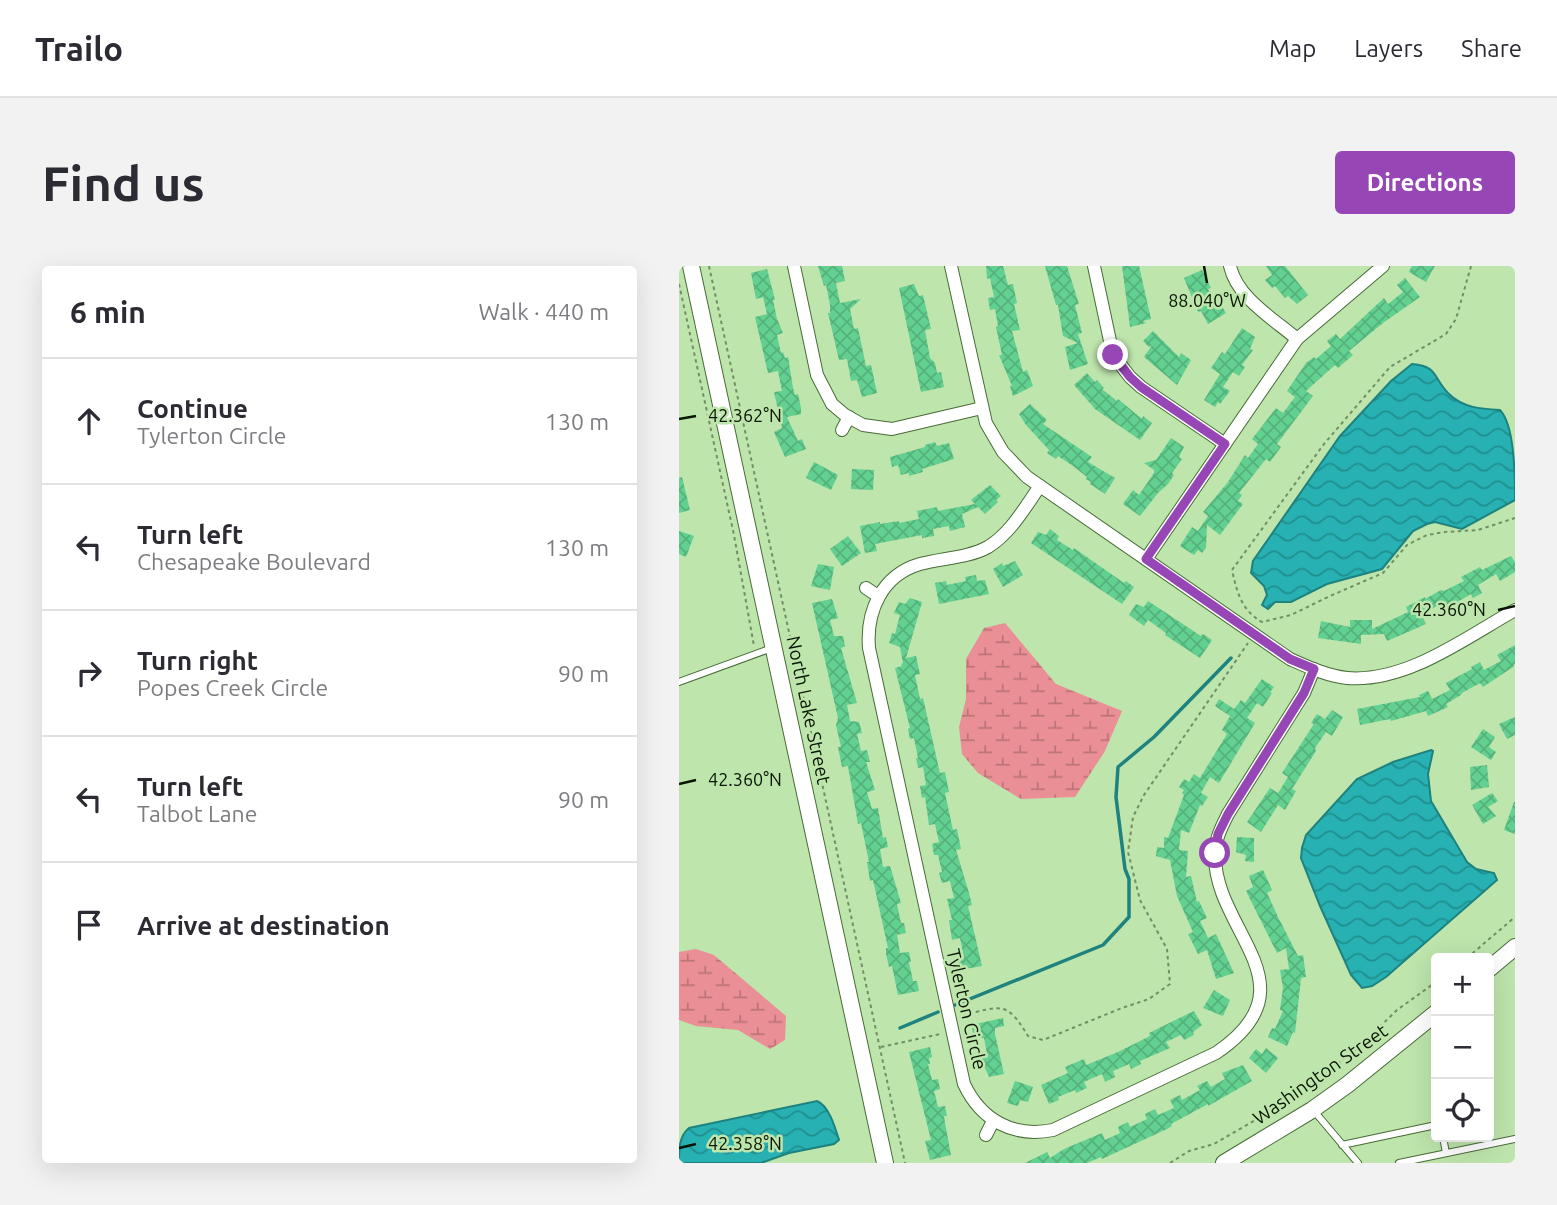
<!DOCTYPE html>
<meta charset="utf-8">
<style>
:root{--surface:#fff;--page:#f2f2f3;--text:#2b2b33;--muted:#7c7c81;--line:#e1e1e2;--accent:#9746b5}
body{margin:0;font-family:Ubuntu,sans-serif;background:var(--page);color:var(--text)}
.controls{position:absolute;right:21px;bottom:21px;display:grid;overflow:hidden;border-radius:7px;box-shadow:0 7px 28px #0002}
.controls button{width:63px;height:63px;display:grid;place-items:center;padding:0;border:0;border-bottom:2px solid var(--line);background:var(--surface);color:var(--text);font:35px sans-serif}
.stop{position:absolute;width:21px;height:21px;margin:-16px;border:5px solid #9746b5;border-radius:50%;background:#fff}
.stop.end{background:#9746b5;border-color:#fff;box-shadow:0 2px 7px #0008}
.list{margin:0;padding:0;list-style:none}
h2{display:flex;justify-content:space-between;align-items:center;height:91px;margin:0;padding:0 28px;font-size:30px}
h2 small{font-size:23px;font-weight:400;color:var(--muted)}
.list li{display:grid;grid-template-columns:46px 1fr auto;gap:21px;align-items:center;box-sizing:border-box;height:126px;padding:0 28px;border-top:2px solid var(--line)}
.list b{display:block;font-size:26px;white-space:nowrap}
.list p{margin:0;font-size:23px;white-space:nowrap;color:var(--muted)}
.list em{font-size:23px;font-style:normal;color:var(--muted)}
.icon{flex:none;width:38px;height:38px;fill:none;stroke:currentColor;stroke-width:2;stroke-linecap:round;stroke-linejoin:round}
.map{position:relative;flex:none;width:836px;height:897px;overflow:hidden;border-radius:7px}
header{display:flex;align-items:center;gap:42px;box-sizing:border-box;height:98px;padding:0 35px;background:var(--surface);border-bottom:2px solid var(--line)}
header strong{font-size:33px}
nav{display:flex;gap:38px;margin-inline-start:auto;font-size:24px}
.intro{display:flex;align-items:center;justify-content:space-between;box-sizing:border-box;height:168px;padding:0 42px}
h1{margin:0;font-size:49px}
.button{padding:18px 32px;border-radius:7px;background:var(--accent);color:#fff;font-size:24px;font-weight:700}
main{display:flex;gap:42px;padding:0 42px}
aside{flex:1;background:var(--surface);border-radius:7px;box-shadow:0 7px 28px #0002}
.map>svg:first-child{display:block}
.wetland{fill:url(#wetland-marsh)}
.water{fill:url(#water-waves);stroke:#1e827e;stroke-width:2}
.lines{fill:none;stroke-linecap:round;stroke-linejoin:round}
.stream{stroke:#1e827e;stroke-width:3.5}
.building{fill:url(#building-cross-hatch)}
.lane-casing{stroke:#486b37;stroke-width:8}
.street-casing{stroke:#486b37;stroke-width:14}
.secondary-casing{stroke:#486b37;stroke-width:18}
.path{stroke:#728e65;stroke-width:2;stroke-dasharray:3.5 3.5;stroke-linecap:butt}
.lane{stroke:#fff;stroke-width:6}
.street{stroke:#fff;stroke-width:12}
.secondary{stroke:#fff;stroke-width:16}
.route{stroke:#9746b5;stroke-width:9}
.ticks{fill:none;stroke:#081603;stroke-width:2.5}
.labels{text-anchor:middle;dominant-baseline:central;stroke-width:5;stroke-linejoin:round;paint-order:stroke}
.street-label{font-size:19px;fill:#081603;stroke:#bee5ac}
.ticks-label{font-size:18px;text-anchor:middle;fill:#081603;stroke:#bee5ac;stroke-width:5;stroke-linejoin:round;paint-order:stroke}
</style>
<header>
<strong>Trailo</strong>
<nav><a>Map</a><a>Layers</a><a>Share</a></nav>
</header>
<div class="intro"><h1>Find us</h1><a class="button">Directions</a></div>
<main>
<aside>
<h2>6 min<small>Walk · 440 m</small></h2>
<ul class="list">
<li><svg class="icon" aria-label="ahead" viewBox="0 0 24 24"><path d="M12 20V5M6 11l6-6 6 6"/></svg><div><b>Continue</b><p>Tylerton Circle</p></div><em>130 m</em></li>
<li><svg class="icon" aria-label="left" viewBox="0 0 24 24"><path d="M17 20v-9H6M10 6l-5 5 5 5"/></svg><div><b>Turn left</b><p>Chesapeake Boulevard</p></div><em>130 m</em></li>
<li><svg class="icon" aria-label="right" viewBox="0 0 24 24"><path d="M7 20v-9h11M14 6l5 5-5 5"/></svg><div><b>Turn right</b><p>Popes Creek Circle</p></div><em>90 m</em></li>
<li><svg class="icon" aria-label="left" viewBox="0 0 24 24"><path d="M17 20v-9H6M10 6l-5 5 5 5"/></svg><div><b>Turn left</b><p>Talbot Lane</p></div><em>90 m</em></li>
<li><svg class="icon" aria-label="arrive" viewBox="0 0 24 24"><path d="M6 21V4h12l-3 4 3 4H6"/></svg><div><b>Arrive at destination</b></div></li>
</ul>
</aside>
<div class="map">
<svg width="836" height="897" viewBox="0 0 836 897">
<defs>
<pattern id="wetland-marsh" width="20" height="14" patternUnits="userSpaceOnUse" patternTransform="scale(1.75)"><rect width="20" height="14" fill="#e98f95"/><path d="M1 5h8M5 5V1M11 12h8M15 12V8" fill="none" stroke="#bb7477"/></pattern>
<pattern id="water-waves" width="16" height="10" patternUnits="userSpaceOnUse" patternTransform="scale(1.75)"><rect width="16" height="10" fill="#27b1b2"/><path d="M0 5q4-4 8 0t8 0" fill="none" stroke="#208f8f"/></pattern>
<pattern id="building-cross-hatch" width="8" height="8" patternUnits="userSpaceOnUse" patternTransform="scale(1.75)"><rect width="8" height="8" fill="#62d091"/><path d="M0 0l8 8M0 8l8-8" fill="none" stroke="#54b27b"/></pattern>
</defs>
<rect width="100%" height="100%" fill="#bee5ac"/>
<g class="wetland">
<polygon points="326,357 377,418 443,445 426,485 396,531 342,533 299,507 283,488 280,461 287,433 287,393 305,362"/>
<polygon points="17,683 35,689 107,750 106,774 91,783 59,764 17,760 0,754 0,686"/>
</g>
<g class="water">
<path d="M733 98C760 100 754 113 770 128 784 142 803 143 821 144 836 160 836 211 836 234L783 263 756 256 748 258 734 265 703 303 648 318 612 336H596L589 343 583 339 588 329 585 320 572 307 574 295 661 170 712 115Z"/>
<polygon points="752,484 754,485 749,508 752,535 788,596 797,603 815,607 818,614 707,711 693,720 683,722 672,709 641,640 622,592 623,582 627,569 678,513 714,496"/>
<path d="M138 835C150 840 156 861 160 874L155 878 110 887 82 897H0C0 883 0 870 10 862Z"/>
</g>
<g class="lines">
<g class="stream">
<polyline points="276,739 424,679 450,651 450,613 446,603 437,531 439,501 475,471 552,392"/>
<polyline points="221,762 259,746"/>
</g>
</g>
<g class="building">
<polygon points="139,0 163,0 166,15 157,17 161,37 182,33 171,43 175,63 179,62 187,100 192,99 198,127 183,131 178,114 172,115 168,93 160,94 149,47 151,47 151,39 147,19 145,20"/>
<polygon points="307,0 324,0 329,19 334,18 338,37 335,38 341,64 333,65 344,106 348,104 354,120 334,130 331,120 333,120 320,89 323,89 317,61 319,60 316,43 311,44 309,32 315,31 311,12 308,13"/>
<polygon points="366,0 388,0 400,38 396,39 403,67 399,68 409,98 391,104 386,81 399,77 384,70 379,39 377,39"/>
<polygon points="443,0 460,0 472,53 464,55 467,57 451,61"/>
<polygon points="587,0 606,0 629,29 618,38 609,30 606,32 596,20 593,22 586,14 593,9"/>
<polygon points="733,0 756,0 747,16 730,6"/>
<polygon points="88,3 96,34 94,34 98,53 104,67 98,69 102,87 104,86 106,92 109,91 114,122 116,129 119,128 122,142 122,148 108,151 119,175 123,173 127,183 106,191 95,166 103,162 95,126 103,125 99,105 89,107 76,51 88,48 84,31 77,33 72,7"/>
<polygon points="523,4 532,22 529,23 539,40 542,39 547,47 529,58 522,45 519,46 505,12"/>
<polygon points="726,12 741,31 704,57 670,85 674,89 659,102 656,99 627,125 634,130 598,178 602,181 591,196 587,193 560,227 563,229 559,235 564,238 541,269 528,259 527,282 523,287 519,284 515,289 501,280 513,261 519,265 529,250 524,246 549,216 566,189 569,192 579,178 573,173 597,142 604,147 616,131 608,125 627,97 635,91 637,93 652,80 648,75 657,68 661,73 705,32 709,38 724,26 718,19"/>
<polygon points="235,18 240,30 244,29 252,63 246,64 251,92 256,97 258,107 262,106 265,121 242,126 220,22"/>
<polygon points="563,62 576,71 571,83 574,84 563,99 566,101 560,110 554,106 544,121 551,125 541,138 539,136 536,141 525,134 541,108 532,102 543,86 546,88"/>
<polygon points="474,65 500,91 502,87 512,94 498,119 465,91 473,79 470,81 464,75"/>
<polygon points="408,107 416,116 418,114 425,122 423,123 438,135 439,133 463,153 464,150 473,157 461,174 416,143 395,119"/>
<polygon points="351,138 368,154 364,158 413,191 409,196 436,212 426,228 411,218 412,216 407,213 408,211 394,200 379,190 377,193 368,187 370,184 347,159 340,148"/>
<polygon points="492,172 505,181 500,191 503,193 493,207 495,209 489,218 479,227 461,250 444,238 454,224 460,229 475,207 475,204 465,197 477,194"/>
<polygon points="256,176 258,180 270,177 275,193 243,203 244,206 230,210 230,207 222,209 219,199 213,201 211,191 246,181 246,179"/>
<polygon points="135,196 159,209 152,224 127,212"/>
<polygon points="173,203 195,204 194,224 172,223"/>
<polygon points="3,211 11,244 0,247 0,212"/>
<polygon points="311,219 322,230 317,234 319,236 306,248 299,241 283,248 286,261 271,265 270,260 254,263 255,270 243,272 243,269 196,278 198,285 186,287 181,260 201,256 201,258 220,255 220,257 240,253 238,245 258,241 259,245 296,238 292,234"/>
<polygon points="371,263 380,270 378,274 394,284 395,282 445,317 447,315 455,321 443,338 352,277 359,266 367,269"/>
<polygon points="0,265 15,270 7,291 0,288"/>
<polygon points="169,270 182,287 163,300 151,283"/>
<polygon points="832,290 836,296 836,306 821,315 817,308 799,319 803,327 794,332 792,328 765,344 762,338 747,346 743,350 747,358 738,362 708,375 705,368 682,369 682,378 639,372 642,355 671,361 671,354 693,354 693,363 729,346 727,341 746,331 746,333 762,324 765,325 785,315 782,311 801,301 803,304"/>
<polygon points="336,295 344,309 324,321 314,303 323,297 324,300"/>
<polygon points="139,298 155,301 151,324 132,320"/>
<polygon points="297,309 298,315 306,314 310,328 260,338 256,317 267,315 268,319 287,315 286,311"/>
<polygon points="231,332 243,336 227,392 237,390 241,408 236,409 241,433 244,432 249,454 261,507 266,506 270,526 266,527 274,564 278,563 282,583 277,584 290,627 293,639 289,640 303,700 280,704 278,694 285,692 281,672 273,674 270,654 273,654 268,633 275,632 271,615 263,617 260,607 263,606 259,589 255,589 253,578 260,576 256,558 250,559 246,531 243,532 241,520 247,519 244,501 239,502 237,492 239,492 235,472 231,473 229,463 231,462 216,402 223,400 222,398 224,397 221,381 210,377 213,367 216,368 221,349 215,347 220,336 226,338"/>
<polygon points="153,333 159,352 151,354 155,370 164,370 166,380 162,382 178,437 168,439 171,455 180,456 183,467 178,468 182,485 188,484 191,496 187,496 196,524 188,526 193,543 199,542 204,572 207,571 209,581 201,583 204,601 211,600 222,637 218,638 222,657 225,657 227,667 218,669 221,687 230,686 232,696 230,696 234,715 238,715 240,725 219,729 213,700 210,701 207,688 207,682 209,682 194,614 191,615 188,596 190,596 182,557 179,558 169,500 163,501 159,481 162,481 157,459 159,452 133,337"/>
<polygon points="469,335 522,370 524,368 533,374 521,392 486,369 487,367 469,354 465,360 450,349 457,338 465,341"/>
<polygon points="836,379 836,397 834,401 804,421 801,417 783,427 782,429 767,438 769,441 749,450 747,445 712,455 711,453 681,459 678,443 741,431 740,429 749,425 753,433 771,424 767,417 793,403 792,401 801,396 805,404 822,395 818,389"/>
<polygon points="583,413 595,421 591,426 593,427 584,441 578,437 568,452 576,457 540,517 531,511 522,527 529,531 523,540 521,539 510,567 502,564 500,584 509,585 507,611 512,610 518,636 520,635 528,652 521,655 529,672 537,668 555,707 537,713 528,684 519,688 509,668 514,666 498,630 491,594 477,590 478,581 485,582 485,571 489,572 505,529 503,527 505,524 500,521 505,513 510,516 515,508 521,512 548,468 543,464 551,450 536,440 540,433 555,443 562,434 566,437"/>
<polygon points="653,444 664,451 653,470 647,466 636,482 637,485 613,523 617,525 606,544 599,539 582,566 568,556 591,522 599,527 609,511 603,507 635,458 632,457 638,448 646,453"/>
<polygon points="836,451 836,469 828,473 820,458"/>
<polygon points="804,463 816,471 810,481 817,486 812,494 792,481"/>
<polygon points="808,499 810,521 792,524 791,501"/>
<polygon points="813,527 819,535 809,541 817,550 804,558 793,539"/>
<polygon points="835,536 836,536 836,568 825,564"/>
<polygon points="558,571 575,572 575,596 566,595 567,589 557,586"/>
<polygon points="584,604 593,624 588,627 600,653 619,690 624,689 627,711 622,712 616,767 614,766 608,780 589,771 593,762 596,763 604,745 601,744 604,722 601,704 610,703 607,682 598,687 567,625 574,621 570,610"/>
<polygon points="535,724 551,734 544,750 524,742"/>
<polygon points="515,745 523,759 514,766 515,769 505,774 502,769 487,776 491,782 461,795 462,798 452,803 450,798 434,805 436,811 426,816 423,808 405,816 408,822 397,827 396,824 379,831 380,834 370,838 362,819 389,807 386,801 405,793 407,799 439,786 471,770 470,767 482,761"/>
<polygon points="324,752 325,760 316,762 316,768 325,808 310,811 305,800 302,800 300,790 308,788 305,772 302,772 301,769 295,771 292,759"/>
<polygon points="251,781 253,791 250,792 251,798 249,798 253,814 259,813 261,823 255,825 259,841 266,840 268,850 265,850 266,857 272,889 251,894 246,875 252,874 230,786"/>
<polygon points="587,782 599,792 587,807 570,792 577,783 583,788"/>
<polygon points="564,799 573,815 529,840 529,838 492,858 493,860 488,863 423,893 422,891 408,897 346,897 368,886 371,892 385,883 423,867 426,874 441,867 439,861 449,856 451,861 468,853 466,848 476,843 479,849 495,842 491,834 501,829 503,834 521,824 518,820 528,815 532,821 546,813 543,807"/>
<polygon points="336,815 354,821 349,836 341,834 339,840 328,837"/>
</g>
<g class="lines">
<g class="lane-casing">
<g id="lane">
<polyline points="0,416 93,382"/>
<polyline points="635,845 679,897"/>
<polyline points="764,871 767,887"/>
<polyline points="663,879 757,859"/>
<polyline points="720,897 836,873"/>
</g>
</g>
<g class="street-casing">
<g id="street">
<polyline points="115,0 138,109 153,138 166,149 184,159 213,163 303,142"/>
<path d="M272 0 307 157 324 186 348 211 611 393C629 401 648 410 668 412 727 417 786 372 836 344"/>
<polyline points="415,0 434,89 451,111 462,121 546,178"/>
<path d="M551 0C558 32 595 53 618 73"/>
<polyline points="163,164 170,151"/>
<path d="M361 220C346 241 332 267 309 281 289 292 263 292 241 298 203 309 187 345 190 382L285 818C302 854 334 872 374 864L537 787C638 719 534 665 536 588 536 573 543 560 549 548L625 427 635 403"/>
<polyline points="467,293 618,73 704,0"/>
<polyline points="187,322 199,330"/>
<polyline points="307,869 314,855"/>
</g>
</g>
<g class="secondary-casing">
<g id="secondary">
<polyline points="12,0 206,897"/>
<polyline points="810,703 836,681"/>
<polyline points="545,897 633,844 668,819 757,747"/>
</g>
</g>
<g class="path">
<polyline points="30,0 226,897"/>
<path d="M792 0 777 53 767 68 711 101 645 178 553 304C558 326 562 344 583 356L612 349 651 330 704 307 728 279 748 269 766 266 799 264 836 252"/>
<polyline points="0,18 55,269 75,380"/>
<polyline points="788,692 836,651"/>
<path d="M283 749C322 741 327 733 349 770L364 774 443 742 470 733 491 718 488 683 461 634 449 586 454 551 465 529 569 377"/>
<polyline points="202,781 261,768"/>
<polyline points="491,897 510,885 535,878 606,837 645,809 682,779 718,744 757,716"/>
</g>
<use href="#lane" class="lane"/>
<use href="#street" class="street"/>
<use href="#secondary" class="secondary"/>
</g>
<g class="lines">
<polyline class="route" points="434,89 451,111 462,121 546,178 467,293 611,393 635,403 625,427 549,548 539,568 536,587"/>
</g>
<path class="ticks" d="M525 0 528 17M0 153 17 150M819 344 836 340M0 518 17 514M0 882 17 878"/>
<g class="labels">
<g class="street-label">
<text transform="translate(130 444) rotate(78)">North Lake Street</text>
<text transform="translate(288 743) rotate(77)">Tylerton Circle</text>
<text transform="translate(641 808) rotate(-35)">Washington Street</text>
</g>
</g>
<g class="ticks-label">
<text x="528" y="41">88.040°W</text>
<text x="66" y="156">42.362°N</text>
<text x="770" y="350">42.360°N</text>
<text x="66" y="520">42.360°N</text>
<text x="66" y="884">42.358°N</text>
</g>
</svg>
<div class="controls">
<button>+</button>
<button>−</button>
<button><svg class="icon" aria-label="locate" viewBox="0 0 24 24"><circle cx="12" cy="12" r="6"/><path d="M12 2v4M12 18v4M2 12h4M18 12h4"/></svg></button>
</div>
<div class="stop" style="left:536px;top:587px"></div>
<div class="stop end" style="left:434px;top:89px"></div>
</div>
</main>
